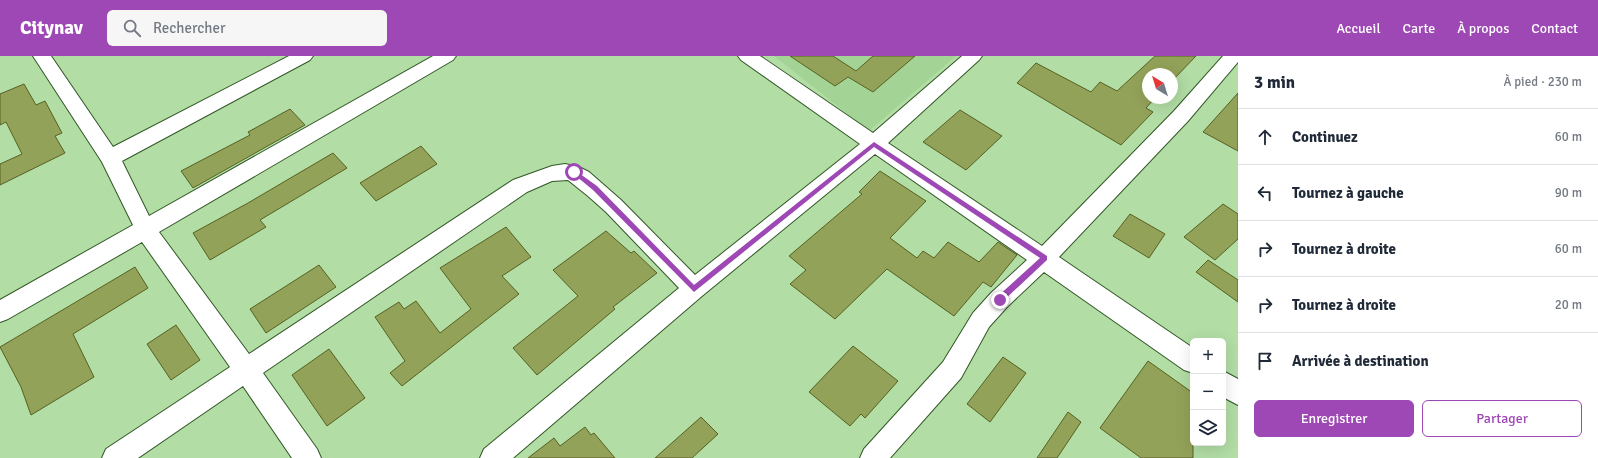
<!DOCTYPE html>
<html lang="fr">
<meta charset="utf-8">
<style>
:root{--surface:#fff;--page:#f6f6f7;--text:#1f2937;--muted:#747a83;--line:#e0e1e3;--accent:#9e48b5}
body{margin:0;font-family:Signika,sans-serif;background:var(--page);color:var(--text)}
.controls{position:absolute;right:12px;bottom:12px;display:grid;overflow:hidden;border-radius:6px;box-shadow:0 4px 16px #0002}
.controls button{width:36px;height:36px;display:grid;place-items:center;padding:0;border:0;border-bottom:1px solid var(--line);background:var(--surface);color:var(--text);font:20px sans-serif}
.compass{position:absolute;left:1142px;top:12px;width:36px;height:36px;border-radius:50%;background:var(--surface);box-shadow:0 4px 16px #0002;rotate:322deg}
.stop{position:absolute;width:12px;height:12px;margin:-9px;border:3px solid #9e48b5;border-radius:50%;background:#fff}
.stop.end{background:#9e48b5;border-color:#fff;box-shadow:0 1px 4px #0008}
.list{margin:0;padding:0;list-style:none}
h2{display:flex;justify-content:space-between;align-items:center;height:52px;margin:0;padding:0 16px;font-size:17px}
h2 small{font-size:13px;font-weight:400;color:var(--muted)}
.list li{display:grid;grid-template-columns:26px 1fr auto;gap:12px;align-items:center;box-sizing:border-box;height:56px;padding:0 16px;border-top:1px solid var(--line)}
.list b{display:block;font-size:15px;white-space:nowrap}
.list em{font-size:13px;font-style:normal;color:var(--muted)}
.actions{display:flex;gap:8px;padding:12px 16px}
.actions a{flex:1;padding:9px 0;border:1px solid var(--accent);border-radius:6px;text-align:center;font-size:14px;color:var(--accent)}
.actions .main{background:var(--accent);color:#fff}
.icon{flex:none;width:22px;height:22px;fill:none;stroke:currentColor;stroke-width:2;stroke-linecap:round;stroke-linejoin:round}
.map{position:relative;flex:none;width:1238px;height:402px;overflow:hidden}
header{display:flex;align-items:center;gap:24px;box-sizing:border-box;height:56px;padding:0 20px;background:var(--accent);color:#fff}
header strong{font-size:19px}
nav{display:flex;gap:22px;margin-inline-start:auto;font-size:14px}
.search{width:280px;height:36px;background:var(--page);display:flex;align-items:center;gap:10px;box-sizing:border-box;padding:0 14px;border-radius:6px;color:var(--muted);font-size:15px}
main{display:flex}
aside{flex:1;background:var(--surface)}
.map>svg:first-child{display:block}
.built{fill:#a4d495}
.building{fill:#93a259;stroke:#566122}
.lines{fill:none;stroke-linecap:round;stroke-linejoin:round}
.minor-casing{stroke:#315725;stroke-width:2}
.minor{fill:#fff;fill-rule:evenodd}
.route{fill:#9e48b5}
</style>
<header>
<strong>Citynav</strong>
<div class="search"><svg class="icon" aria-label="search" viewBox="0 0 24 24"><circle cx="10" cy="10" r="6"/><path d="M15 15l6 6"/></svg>Rechercher</div>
<nav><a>Accueil</a><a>Carte</a><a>À propos</a><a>Contact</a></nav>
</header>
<main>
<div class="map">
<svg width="1238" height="402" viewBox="0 0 1238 402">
<rect width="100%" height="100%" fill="#b2dda5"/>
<polygon class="built" points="774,0 956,0 869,75"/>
<g class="building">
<polygon points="790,0 833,0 856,15 873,0 915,0 873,36 848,21 835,30"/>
<polygon points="1155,0 1196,0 1172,25 1172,18 1148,18 1148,42 1155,42 1146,52 1153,56 1121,89 1017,27 1036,7 1091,36 1100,26 1117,35"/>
<polygon points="24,28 36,49 45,45 62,77 55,80 65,97 0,129 0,108 22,98 6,66 0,69 0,38"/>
<polygon points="1238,37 1238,95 1203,76"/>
<polygon points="290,53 305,69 193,132 181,115 250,79 248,76"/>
<polygon points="960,54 1002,80 966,114 923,86"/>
<polygon points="421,90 437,108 376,145 360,127"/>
<polygon points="333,97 347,112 260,164 266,171 210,204 193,177 248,147"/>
<polygon points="880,115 926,145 890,182 917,202 923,195 934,202 948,186 979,206 998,186 1017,199 991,231 983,226 954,260 887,213 835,263 790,228 806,214 789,200 862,138 859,136"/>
<polygon points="1223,148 1238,158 1238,183 1215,204 1184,181"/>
<polygon points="1130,158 1165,178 1149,202 1113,180"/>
<polygon points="506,171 531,201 502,220 519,238 402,330 390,317 405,305 375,261 399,246 404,253 416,245 440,277 471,253 440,212"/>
<polygon points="606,175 631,197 634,195 657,217 613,251 615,253 537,319 513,292 578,240 553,214"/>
<polygon points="1208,204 1238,224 1238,246 1196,216"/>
<polygon points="319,209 336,231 266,277 250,253"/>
<polygon points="135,211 148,232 73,278 94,321 31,359 21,331 0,291"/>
<polygon points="176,269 200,304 171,324 147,288"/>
<polygon points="853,290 898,325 865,362 861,358 850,370 809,336"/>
<polygon points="329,293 365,342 327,370 292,319"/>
<polygon points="1003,301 1026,317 990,366 967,348"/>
<polygon points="1148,305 1193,337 1193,402 1141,402 1100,372"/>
<polygon points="1068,356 1081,366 1057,402 1037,402"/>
<polygon points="701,361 718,378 692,402 655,402"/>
<polygon points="585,371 591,379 594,377 615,402 528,402 554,382 560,390"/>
</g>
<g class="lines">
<g class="minor-casing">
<g id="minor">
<polygon points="33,0 51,0 113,91 289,0 313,0 310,4 122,105 149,160 433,0 456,0 453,4 159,176 249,298 513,124 552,110 565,108 579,111 589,116 621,144 695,219 860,88 741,4 738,0 760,0 873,77 962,0 982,0 979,4 888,87 1042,190 1174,55 1223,0 1238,0 1238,6 1188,65 1059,201 1193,292 1193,317 1184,314 1044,216 1007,251 989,271 961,322 890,402 860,402 864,393 943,306 973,257 991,237 1027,204 875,98 702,240 513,402 480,402 484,393 679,232 606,156 588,140 568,124 552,125 527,136 263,317 317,393 321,402 292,402 243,330 138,402 102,402 106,393 230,311 142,186 8,263 0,266 0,244 133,169 102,106"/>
<polygon points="1223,315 1238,323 1238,349 1223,341"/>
</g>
</g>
<use href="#minor" class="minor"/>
</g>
<polygon class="route" points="874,86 1047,200 1047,204 1002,246 997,246 997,241 1040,202 874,91 694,236 593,134 571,116 571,115 576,115 597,130 694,229"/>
</svg>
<div class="controls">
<button>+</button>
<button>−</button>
<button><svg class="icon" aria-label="layers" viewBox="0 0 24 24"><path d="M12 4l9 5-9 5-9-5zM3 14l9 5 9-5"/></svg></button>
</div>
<svg class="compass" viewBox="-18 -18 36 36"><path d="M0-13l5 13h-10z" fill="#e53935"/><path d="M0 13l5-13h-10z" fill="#747a83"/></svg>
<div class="stop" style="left:574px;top:116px"></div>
<div class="stop end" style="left:1000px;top:244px"></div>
</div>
<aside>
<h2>3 min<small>À pied · 230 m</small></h2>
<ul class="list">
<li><svg class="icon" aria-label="ahead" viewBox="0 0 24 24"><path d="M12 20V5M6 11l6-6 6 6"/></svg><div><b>Continuez</b></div><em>60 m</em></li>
<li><svg class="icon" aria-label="left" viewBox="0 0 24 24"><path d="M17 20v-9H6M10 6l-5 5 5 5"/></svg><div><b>Tournez à gauche</b></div><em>90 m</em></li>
<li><svg class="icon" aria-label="right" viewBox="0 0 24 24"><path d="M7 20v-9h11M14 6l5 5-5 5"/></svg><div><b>Tournez à droite</b></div><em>60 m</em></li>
<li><svg class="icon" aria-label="right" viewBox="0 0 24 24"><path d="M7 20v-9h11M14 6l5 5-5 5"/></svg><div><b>Tournez à droite</b></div><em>20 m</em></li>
<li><svg class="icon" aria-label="arrive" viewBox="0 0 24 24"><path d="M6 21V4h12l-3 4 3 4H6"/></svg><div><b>Arrivée à destination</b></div></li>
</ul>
<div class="actions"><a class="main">Enregistrer</a><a>Partager</a></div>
</aside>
</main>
